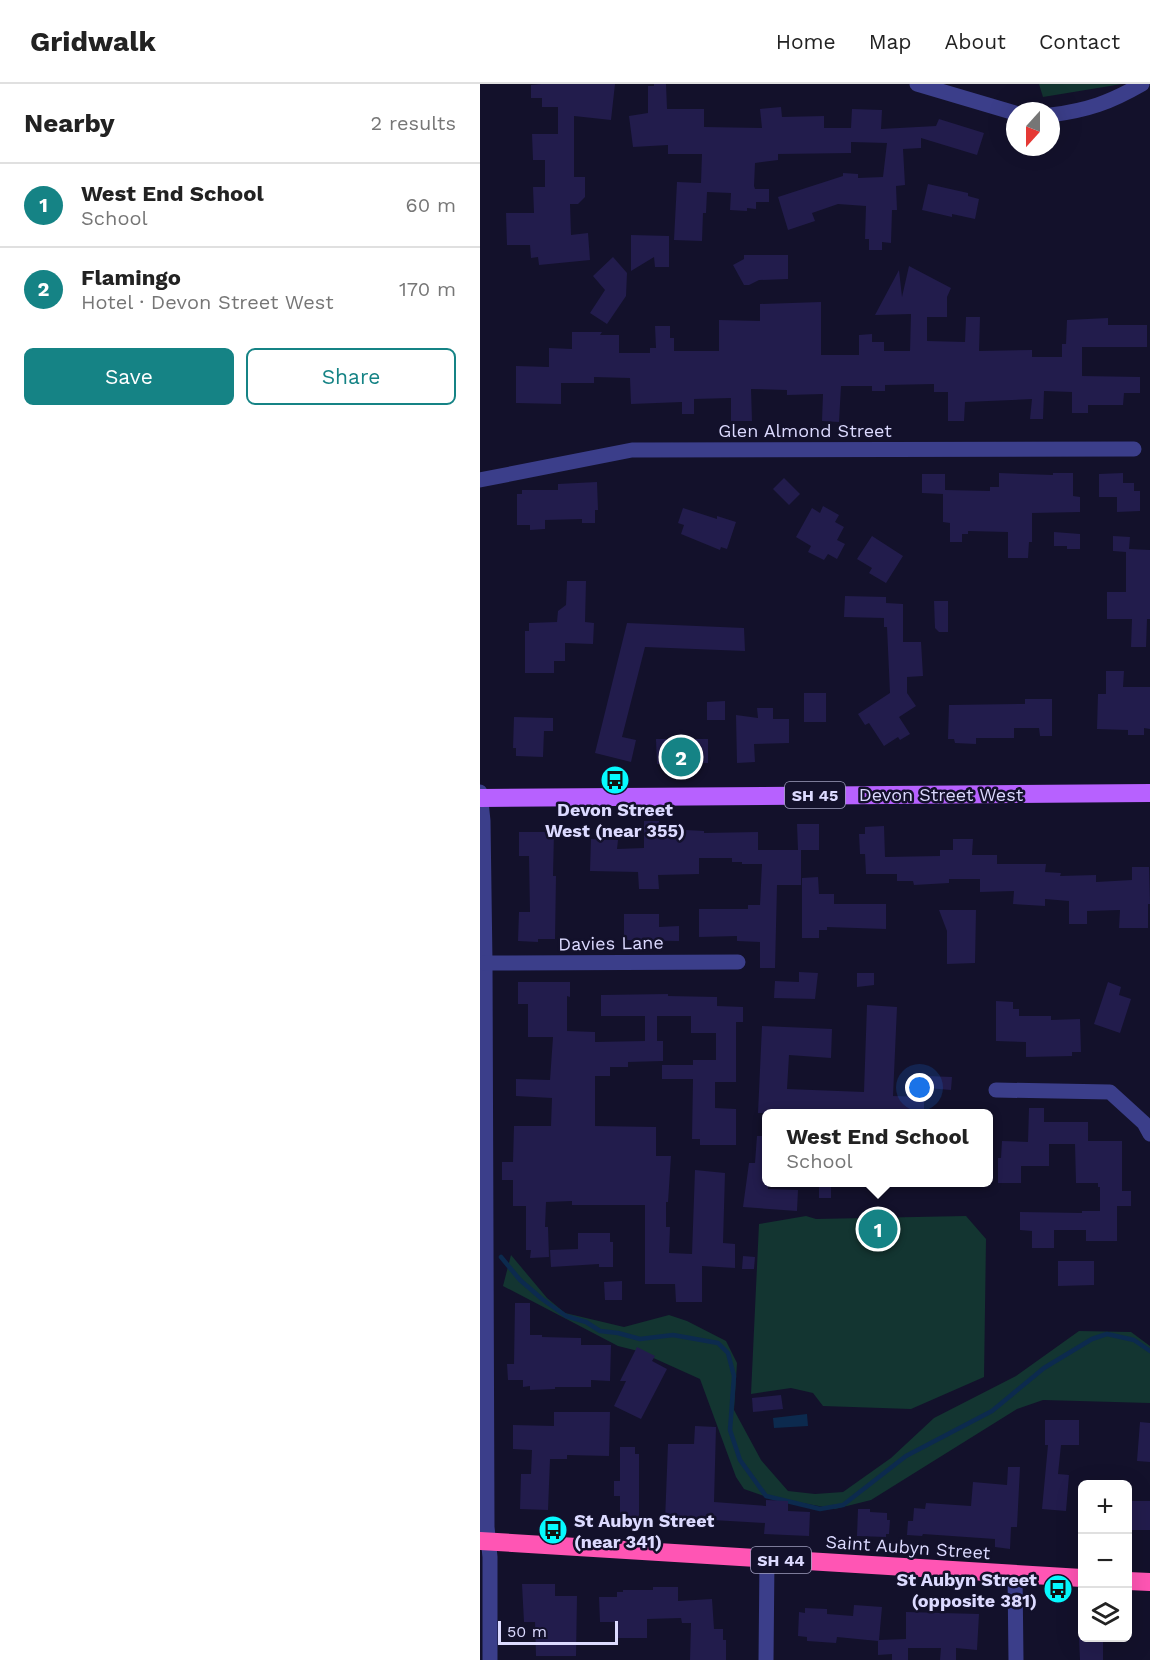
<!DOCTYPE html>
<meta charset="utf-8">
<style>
:root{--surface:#fff;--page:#f2f2f2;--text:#222;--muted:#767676;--line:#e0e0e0;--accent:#158385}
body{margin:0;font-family:"Work Sans",sans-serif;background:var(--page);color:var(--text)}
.controls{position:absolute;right:18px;bottom:18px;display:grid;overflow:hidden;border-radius:9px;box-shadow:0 6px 24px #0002}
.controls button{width:54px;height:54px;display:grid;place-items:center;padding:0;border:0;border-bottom:2px solid var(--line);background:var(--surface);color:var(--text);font:30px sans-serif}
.compass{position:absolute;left:526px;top:18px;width:54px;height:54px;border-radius:50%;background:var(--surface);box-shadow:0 6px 24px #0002;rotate:201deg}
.scale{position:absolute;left:18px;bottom:15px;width:120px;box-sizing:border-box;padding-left:6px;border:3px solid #dcdaff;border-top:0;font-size:16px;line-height:21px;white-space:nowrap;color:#dcdaff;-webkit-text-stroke:4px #13112b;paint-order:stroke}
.you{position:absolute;left:440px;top:1004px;width:21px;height:21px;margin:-15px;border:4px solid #fff;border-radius:50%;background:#1a73e8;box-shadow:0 0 0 9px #1a73e833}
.badge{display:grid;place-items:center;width:39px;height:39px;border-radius:50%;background:var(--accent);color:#fff;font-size:20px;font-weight:700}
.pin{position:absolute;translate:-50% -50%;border:3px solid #fff;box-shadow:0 2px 6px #0006}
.popup{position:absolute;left:282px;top:1025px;width:231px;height:78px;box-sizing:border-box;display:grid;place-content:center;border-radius:9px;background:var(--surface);filter:drop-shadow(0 2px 4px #0005);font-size:20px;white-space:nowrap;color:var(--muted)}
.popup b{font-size:22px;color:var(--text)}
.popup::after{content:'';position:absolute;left:50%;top:100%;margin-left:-12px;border:12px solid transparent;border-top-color:var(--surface)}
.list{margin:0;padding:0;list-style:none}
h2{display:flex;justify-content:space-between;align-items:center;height:78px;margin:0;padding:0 24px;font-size:26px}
h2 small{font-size:20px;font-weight:400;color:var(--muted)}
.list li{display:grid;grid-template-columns:39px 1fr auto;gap:18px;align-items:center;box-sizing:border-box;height:84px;padding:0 24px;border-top:2px solid var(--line)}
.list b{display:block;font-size:22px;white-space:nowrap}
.list p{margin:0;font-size:20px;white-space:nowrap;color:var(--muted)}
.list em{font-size:20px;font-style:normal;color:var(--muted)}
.actions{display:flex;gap:12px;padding:18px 24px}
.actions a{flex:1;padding:14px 0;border:2px solid var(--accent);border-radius:9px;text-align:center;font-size:21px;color:var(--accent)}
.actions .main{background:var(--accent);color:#fff}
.icon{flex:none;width:33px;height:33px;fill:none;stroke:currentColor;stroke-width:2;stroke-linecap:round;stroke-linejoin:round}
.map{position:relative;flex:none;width:670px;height:1576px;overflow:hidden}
header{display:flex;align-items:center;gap:36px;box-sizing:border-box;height:84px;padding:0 30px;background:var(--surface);border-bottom:2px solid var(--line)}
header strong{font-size:28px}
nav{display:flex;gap:33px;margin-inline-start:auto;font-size:21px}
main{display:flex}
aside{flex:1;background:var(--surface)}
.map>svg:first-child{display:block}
.green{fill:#133531}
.water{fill:#0c2a4e}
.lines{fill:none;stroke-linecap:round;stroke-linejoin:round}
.stream{stroke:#0c2a4e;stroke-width:4.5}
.building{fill:#221c4c}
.street{stroke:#3b3e8a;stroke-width:15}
.primary{stroke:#b761ff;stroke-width:18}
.highway{stroke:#ff55b4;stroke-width:18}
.labels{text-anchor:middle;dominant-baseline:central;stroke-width:5;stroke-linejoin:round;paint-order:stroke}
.shield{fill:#13112b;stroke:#a09ebf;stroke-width:1.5}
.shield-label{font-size:16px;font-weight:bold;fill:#dcdaff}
.street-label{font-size:18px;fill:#dcdaff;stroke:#13112b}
.poi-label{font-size:18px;font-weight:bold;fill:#dcdaff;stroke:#13112b}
</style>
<header>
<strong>Gridwalk</strong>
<nav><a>Home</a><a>Map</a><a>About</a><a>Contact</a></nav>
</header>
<main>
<aside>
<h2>Nearby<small>2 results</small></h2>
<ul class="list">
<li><span class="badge">1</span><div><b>West End School</b><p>School</p></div><em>60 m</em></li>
<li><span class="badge">2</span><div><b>Flamingo</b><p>Hotel · Devon Street West</p></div><em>170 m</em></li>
</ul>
<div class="actions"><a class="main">Save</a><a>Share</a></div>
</aside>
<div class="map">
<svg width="670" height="1576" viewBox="0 0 670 1576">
<rect width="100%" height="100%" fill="#13112b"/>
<g class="green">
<polygon points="559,0 642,0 563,13"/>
<polygon points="326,1132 336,1135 486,1132 506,1155 504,1293 431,1325 343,1322 333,1309 311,1304 271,1310 279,1140"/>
<polygon points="31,1171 67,1214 85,1229 144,1243 189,1231 207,1237 246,1257 257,1279 254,1326 281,1376 308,1407 335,1410 363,1408 411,1374 454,1334 536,1292 599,1247 651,1248 670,1262 670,1319 563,1316 537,1325 391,1416 355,1425 284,1412 264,1405 256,1393 220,1295 158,1267 138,1262 23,1202"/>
</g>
<polygon class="water" points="327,1330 328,1342 294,1344 293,1334"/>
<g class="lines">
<polyline class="stream" points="21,1173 40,1196 62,1215 86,1232 106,1238 120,1247 138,1249 160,1255 193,1251 238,1259 248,1269 254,1292 250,1346 260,1376 286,1412 340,1425 363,1421 426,1372 512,1327 564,1284 612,1255 627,1250 654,1256 670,1267"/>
</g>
<g class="building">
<polygon points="61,0 135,0 131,36 94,32 94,93 105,93 105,113 98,120 90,120 91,151 108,149 110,176 59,181 58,173 51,174 50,161 27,161 26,129 54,129 53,103 65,103 65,76 53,76 52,50 78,50 78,23 62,23 62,14 51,14 51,1"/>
<polygon points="174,0 186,0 187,25 224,25 224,43 282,44 280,25 301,23 302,33 344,32 344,44 371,44 372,25 402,26 401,45 456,42 459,35 504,49 497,71 441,54 441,64 423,65 425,101 416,102 417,126 412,126 411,159 402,158 402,166 389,166 389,155 385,155 386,122 358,120 332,129 335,137 308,146 298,113 363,92 363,89 378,90 378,94 403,93 407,59 371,58 371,69 298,70 298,76 275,79 274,102 275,105 289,105 289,118 276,118 276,125 267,124 267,127 250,126 251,109 227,108 226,129 223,129 222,157 194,156 197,98 221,99 222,70 188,70 188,61 153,63 149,32 168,29 168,2 174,2"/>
<polygon points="448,100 488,109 488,112 499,115 495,135 472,130 472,133 442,126"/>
<polygon points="151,151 189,152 189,183 175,183 174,173 151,187"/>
<polygon points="264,171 308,171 308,195 279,196 269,201 264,201 253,181 264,175"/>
<polygon points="133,173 147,189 146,212 127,240 110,229 125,206 113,192"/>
<polygon points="429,182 471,204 467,213 467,233 447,233 447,257 485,258 486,233 500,233 499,267 552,266 552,273 582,273 582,260 586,260 587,236 628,234 628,241 667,241 667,263 602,263 602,292 660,293 660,309 644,309 643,321 608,321 608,329 592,329 592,308 564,307 563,335 550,335 552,315 485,318 484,337 468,337 468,308 454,308 454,300 405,301 405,307 392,307 392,302 361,302 359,338 342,337 343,310 307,311 307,306 271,305 272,337 251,337 251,314 214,315 214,330 202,330 202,318 151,320 150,294 114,293 114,299 81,299 81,320 36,319 36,282 69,283 69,264 92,265 92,248 122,248 120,251 139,251 139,269 170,269 170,264 176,264 175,242 190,242 190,254 194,254 194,267 239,267 239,236 280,237 280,220 341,218 341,271 379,271 379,251 392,250 392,258 404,258 404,267 430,267 431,230 395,231 419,186 422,213"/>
<polygon points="519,389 573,391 573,389 593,389 593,412 600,413 600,428 552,429 552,458 549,458 548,474 528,474 528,448 488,447 488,450 482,450 482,458 470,458 470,439 463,438 463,410 442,409 442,390 465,390 465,406 510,407 510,403 519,403"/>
<polygon points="643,389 643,399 654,399 654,407 660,407 660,427 637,428 637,413 619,413 619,390"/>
<polygon points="304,394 320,410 309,421 293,405"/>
<polygon points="117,398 118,426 115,426 115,439 102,439 102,435 65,436 65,445 50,446 50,441 37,441 37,410 42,410 42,406 78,406 78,400"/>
<polygon points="343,422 359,431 355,438 364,443 357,456 365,460 357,475 348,470 344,476 328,468 331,462 316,453 332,424 340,429"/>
<polygon points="203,424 237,435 237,432 256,438 247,465 241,463 240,466 201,450 204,441 198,439"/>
<polygon points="574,448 600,450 600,465 587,465 587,462 574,462"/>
<polygon points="392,452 423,472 406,499 389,489 392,484 377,475"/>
<polygon points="633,452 650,453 649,465 670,466 670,535 667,535 666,563 651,563 652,535 627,535 627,508 646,508 646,468 633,467"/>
<polygon points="87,497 106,497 105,538 114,539 113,560 85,559 85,577 74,577 74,589 45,589 45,547 49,547 49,539 77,538 78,527 86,521"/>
<polygon points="365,512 406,513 406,519 423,520 423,558 441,558 443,592 427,593 427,609 436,622 419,633 430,650 420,656 418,653 404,662 389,639 385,641 378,630 410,609 407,543 404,543 404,534 364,533"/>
<polygon points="454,517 468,517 468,548 459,548 455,544"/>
<polygon points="147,539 264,544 265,567 165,563 142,653 156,656 151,678 115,669"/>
<polygon points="626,587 644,587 643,603 670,603 670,645 664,644 664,651 648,651 648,646 617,645 618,610 626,610"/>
<rect x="324" y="609" width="22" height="29"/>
<polygon points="545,615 572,615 572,652 560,652 559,644 534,644 534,654 496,654 496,660 475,659 474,655 468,655 469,621 545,620"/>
<polygon points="245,617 245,636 227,636 227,618"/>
<polygon points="277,624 293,624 293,635 309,635 309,659 274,660 275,678 257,679 256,631 278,634"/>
<polygon points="34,633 73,634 73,647 64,647 63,673 36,672 36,664 33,664"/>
<polygon points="176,655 228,655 228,679 177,680"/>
<polygon points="164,737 179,737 179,744 205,744 205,746 224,747 224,749 278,748 278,766 318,766 317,740 339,740 339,766 321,766 321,801 297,801 295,884 280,884 280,858 257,857 257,852 219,853 219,825 268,825 268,821 280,821 282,780 262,780 262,778 252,778 252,774 219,774 219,790 178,791 179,805 159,805 158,788 110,787 111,755 138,756 137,765 164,764"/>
<polygon points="404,742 405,773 460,772 460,766 473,766 473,755 493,755 492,771 517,771 517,780 566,780 565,788 581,789 580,792 616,791 616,798 652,796 652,783 669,783 670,820 668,820 668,844 639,844 640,826 607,827 607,840 589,840 589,817 565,815 565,822 533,820 534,807 500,808 500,795 469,795 469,799 434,801 433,797 417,797 417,790 386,790 385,770 380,770 379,750 385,750 385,743"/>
<polygon points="39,748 74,748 73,792 76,792 75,855 58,855 58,858 38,857 39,828 50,828 49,772 39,772"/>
<polygon points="338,793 339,810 354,810 354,820 406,820 406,845 347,843 347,846 339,846 339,854 322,854 322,794"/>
<polygon points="459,826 496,826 495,879 467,880 467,847"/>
<polygon points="144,830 179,830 179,843 199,842 199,857 144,856"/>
<polygon points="319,888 338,889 335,915 294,914 295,897 319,898"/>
<polygon points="377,889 394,889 394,901 377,903"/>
<polygon points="38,898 90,898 90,913 87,912 87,947 115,948 115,958 165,957 165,932 121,932 121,911 188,910 188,912 237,913 237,922 263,923 263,938 256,938 256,998 235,998 235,1024 256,1025 256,1061 220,1061 220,1055 212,1055 213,995 182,995 182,981 213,981 213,976 236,976 236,949 211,949 211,932 177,932 177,957 183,957 183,977 148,978 148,983 130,983 130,992 115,992 115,1042 176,1043 176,1072 191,1072 188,1118 186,1118 186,1143 190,1143 189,1169 212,1170 215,1086 245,1089 243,1159 255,1160 255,1184 222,1182 222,1218 196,1218 195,1200 165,1200 165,1121 92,1121 92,1117 66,1118 65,1143 68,1143 69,1173 50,1174 51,1166 46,1166 46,1122 33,1122 33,1096 22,1096 22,1078 33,1078 34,1042 71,1042 72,1014 36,1012 36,995 70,996 73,953 48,953 48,920 38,920"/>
<polygon points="628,898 641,903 639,911 651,915 640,949 614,940"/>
<polygon points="516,917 533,918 533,925 539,925 539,932 571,932 571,936 600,935 601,968 592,968 592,972 546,973 546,958 516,957"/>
<polygon points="387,921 417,923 413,1012 444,1013 444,1029 278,1029 282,942 352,945 351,974 309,971 307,1005 384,1008"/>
<polygon points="447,992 472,993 471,1006 447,1004"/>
<polygon points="549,1024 564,1024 564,1038 608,1038 608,1057 642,1057 642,1107 651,1107 651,1122 637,1122 637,1157 606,1157 606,1146 574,1146 574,1164 552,1164 552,1147 540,1146 540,1128 602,1129 602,1127 620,1127 620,1103 618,1103 618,1099 596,1099 595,1060 569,1060 569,1082 541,1082 541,1099 518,1099 518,1074 521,1074 522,1057 548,1058"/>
<polygon points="277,1052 287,1052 288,1105 318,1106 317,1127 263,1123 269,1079 275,1079"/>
<rect x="339" y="1098" width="12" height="16"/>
<polygon points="98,1149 130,1149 130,1158 133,1158 133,1183 119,1183 119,1180 71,1183 70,1166 98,1165"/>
<polygon points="263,1172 275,1173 274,1185 262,1185"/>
<polygon points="578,1177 614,1177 614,1201 578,1202"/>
<polygon points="142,1197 142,1216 125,1216 124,1198"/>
<polygon points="35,1219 50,1219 50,1251 62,1251 62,1253 101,1254 101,1261 131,1261 130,1297 111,1296 111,1303 75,1303 75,1305 50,1306 50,1302 43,1303 43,1296 28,1296 27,1280 34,1280"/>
<polygon points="157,1263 175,1272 172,1277 187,1285 161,1335 134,1322 146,1297 140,1297"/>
<polygon points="301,1311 303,1325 273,1328 272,1314"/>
<polygon points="74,1328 130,1328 129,1372 87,1371 87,1375 70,1375 68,1426 40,1425 41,1390 51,1390 52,1366 33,1365 33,1341 74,1342"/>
<polygon points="565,1336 599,1336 599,1361 581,1361 578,1390 589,1391 586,1427 562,1425 568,1361 565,1361"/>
<polygon points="660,1338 670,1339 670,1378 657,1377"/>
<polygon points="215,1342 236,1343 234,1418 286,1422 286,1416 308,1417 308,1427 330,1428 329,1452 284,1450 285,1439 233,1436 233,1439 185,1437 188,1360 214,1360"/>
<polygon points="140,1363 155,1363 155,1370 159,1370 159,1439 140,1439 140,1412 134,1412 134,1397 140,1397"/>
<polygon points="528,1383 540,1383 537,1443 531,1443 530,1465 515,1463 515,1455 443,1450 442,1452 427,1451 428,1437 433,1437 434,1424 445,1425 446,1419 491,1422 493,1398 527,1401"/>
<polygon points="652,1417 670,1417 670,1446 650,1446"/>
<polygon points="378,1425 390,1425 390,1428 407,1429 407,1436 410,1436 409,1450 406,1450 406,1453 377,1452"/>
<polygon points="42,1500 75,1500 75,1512 97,1512 96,1572 56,1572 55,1538 44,1538"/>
<polygon points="173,1503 198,1503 198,1517 232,1515 234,1545 243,1545 243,1556 246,1556 246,1576 210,1576 211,1539 202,1539 201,1534 167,1535 167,1554 135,1554 135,1538 120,1538 119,1513 137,1513 137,1508 143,1508 143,1506 173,1506"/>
<polygon points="374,1521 402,1523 399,1556 426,1555 426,1528 499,1530 497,1566 476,1564 476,1576 460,1576 461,1564 428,1564 428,1576 412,1576 412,1570 398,1571 398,1557 357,1553 356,1559 327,1557 327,1553 318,1552 319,1528 325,1529 325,1524 347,1525 347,1530 373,1532"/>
<polygon points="599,1554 623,1554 623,1576 600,1576"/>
</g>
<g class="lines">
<g class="street">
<polyline points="437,0 535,29"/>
<path d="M571 31C608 26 629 19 662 0"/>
<polyline points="0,396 152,366 654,365"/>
<polyline points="0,708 3,737 5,879 7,1443 10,1473 10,1576"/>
<polyline points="5,879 258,878"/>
<polyline points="516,1006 630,1008 664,1039 670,1050"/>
<polyline points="535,1491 536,1576"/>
<polyline points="286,1576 287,1475"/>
</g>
<polyline class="primary" points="0,714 670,709"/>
<g class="highway">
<polyline points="0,1457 602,1494"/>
<polyline points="648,1497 670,1498"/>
</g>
</g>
<defs>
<g id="bus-disc" transform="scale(1.5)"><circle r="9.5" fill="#06faff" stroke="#13112b"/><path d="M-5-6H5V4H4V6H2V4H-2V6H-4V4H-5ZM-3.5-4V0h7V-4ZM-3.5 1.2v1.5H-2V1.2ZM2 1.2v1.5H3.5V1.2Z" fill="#111"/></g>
</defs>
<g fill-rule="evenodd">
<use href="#bus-disc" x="135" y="696"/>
<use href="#bus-disc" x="73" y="1446"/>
<use href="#bus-disc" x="578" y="1505"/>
</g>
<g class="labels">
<g class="shield">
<rect x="305" y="698" width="60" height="26" rx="4.5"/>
<rect x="271" y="1463" width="60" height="26" rx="4.5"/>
</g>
<g class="shield-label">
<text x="335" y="711">SH 45</text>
<text x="301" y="1476">SH 44</text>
</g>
<g class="street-label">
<text x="325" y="346">Glen Almond Street</text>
<text x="461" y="710">Devon Street West</text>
<text transform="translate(131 859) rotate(-1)">Davies Lane</text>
<text transform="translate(428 1463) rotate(4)">Saint Aubyn Street</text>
</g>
<g class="poi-label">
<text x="135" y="725">Devon Street<tspan x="135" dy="21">West (near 355)</tspan></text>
<text x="94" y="1436" text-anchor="start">St Aubyn Street<tspan x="94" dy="21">(near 341)</tspan></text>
<text x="557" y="1495" text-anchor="end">St Aubyn Street<tspan x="557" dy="21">(opposite 381)</tspan></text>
</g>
</g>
</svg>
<div class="controls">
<button>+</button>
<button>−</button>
<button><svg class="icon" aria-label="layers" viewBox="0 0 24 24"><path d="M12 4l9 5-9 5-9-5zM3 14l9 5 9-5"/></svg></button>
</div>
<svg class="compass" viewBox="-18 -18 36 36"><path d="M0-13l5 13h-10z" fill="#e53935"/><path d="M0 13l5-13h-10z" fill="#767676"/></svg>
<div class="scale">50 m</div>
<div class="you"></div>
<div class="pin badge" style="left:398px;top:1145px">1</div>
<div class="popup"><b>West End School</b>School</div>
<div class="pin badge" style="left:201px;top:673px">2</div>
</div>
</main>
